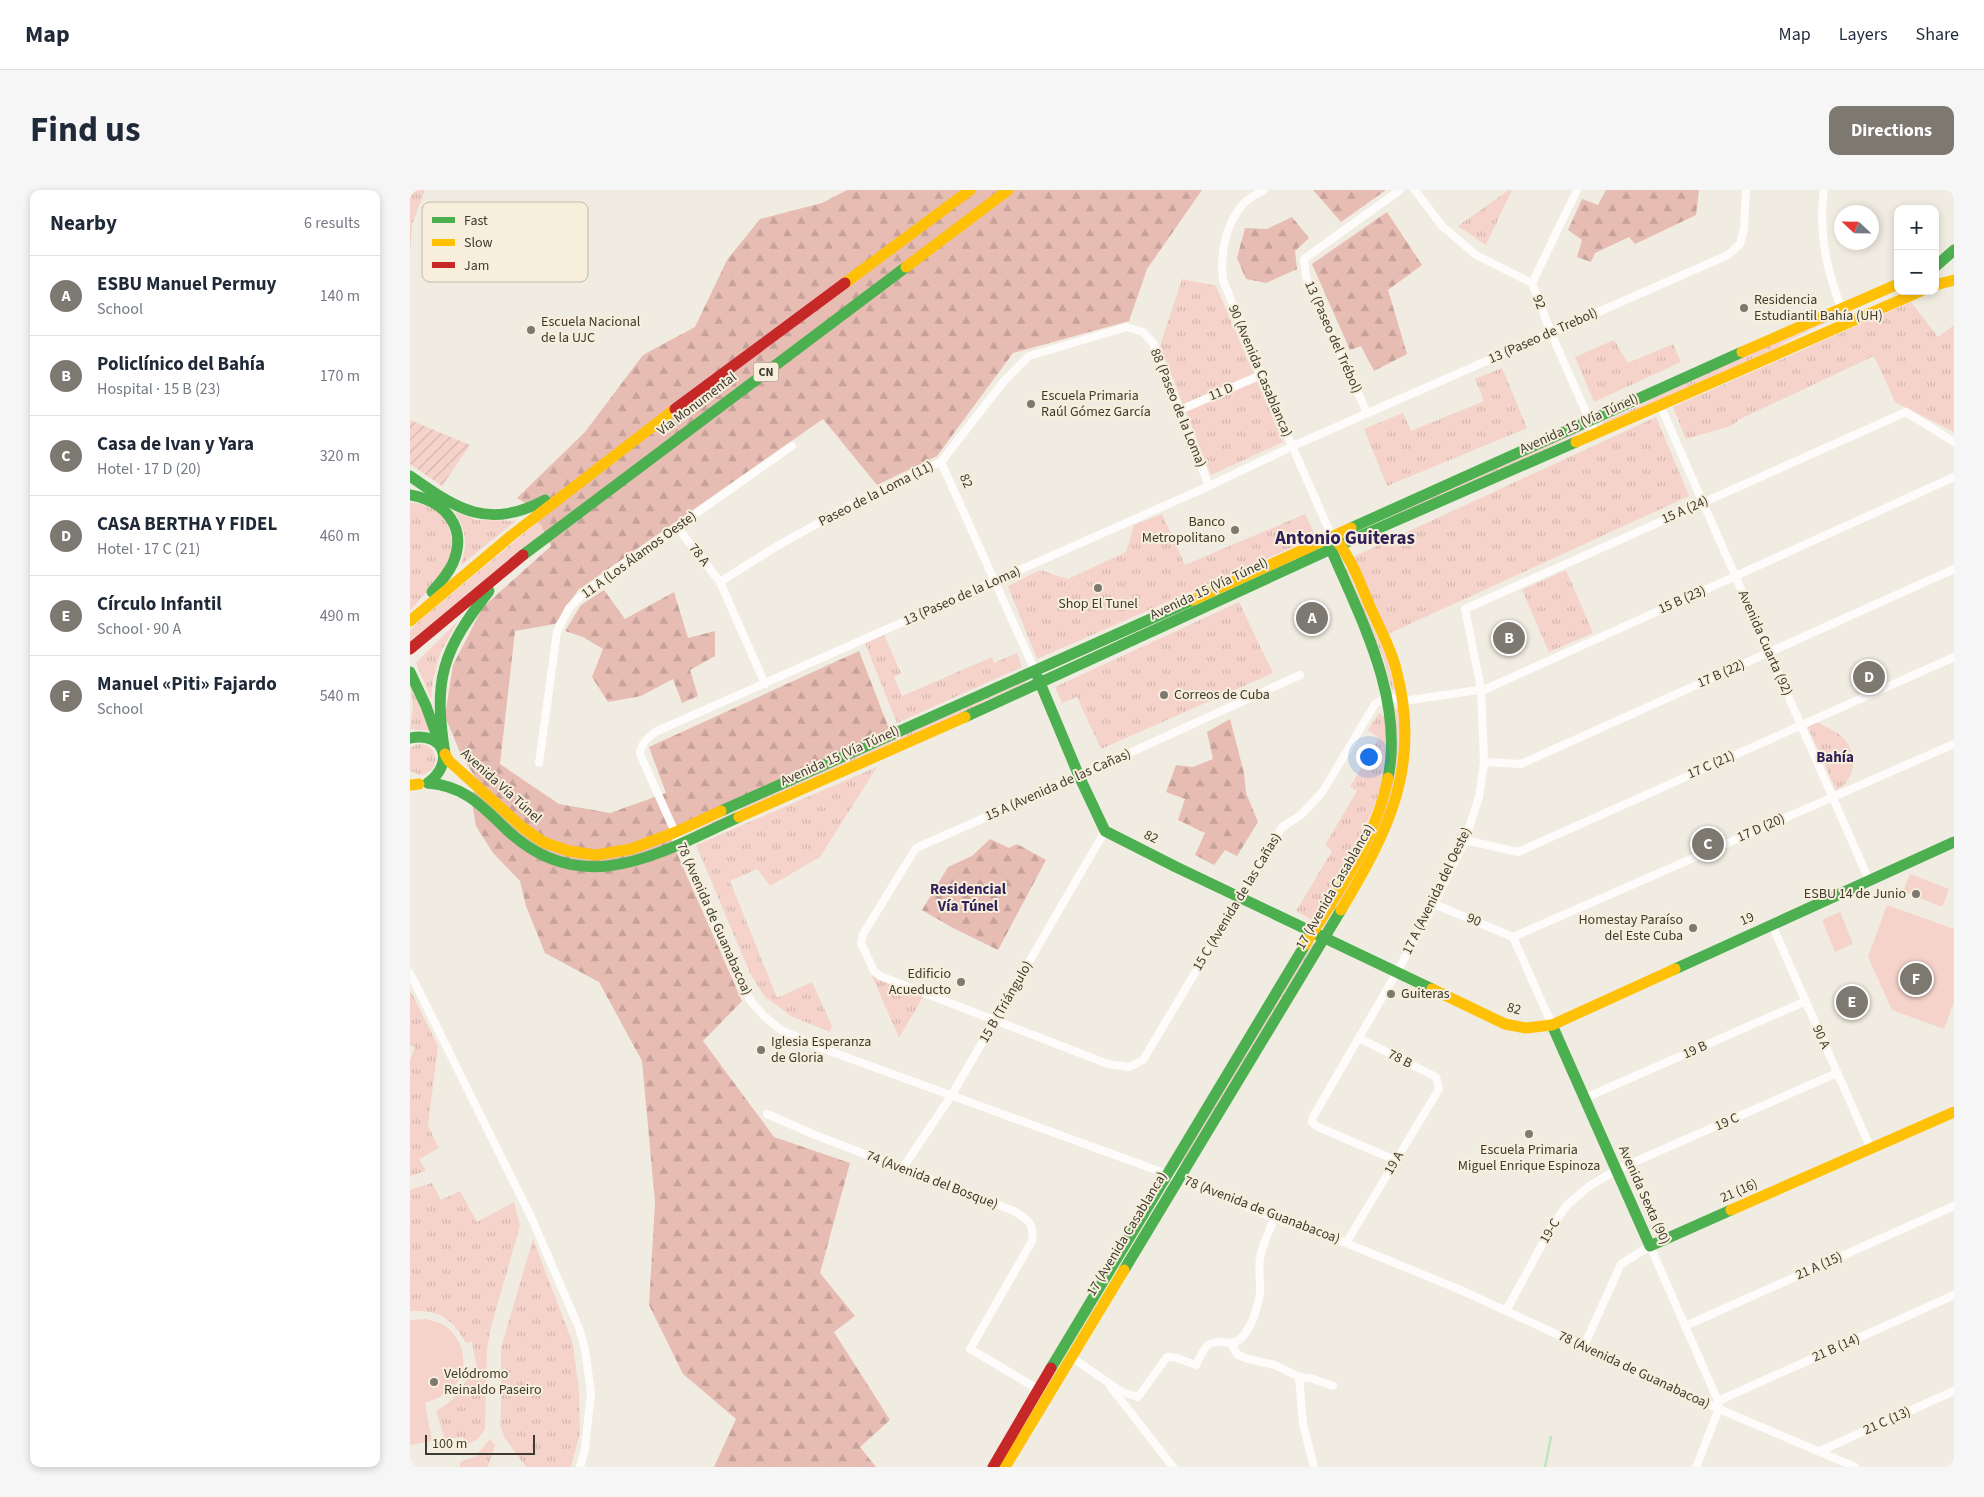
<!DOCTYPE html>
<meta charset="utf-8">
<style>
:root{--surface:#fff;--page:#f6f6f7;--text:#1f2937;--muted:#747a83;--line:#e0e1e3;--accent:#7d7970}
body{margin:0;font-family:"Source Sans 3",sans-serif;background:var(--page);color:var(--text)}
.controls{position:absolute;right:15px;top:15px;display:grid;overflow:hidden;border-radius:10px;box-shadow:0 2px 8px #0003}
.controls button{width:45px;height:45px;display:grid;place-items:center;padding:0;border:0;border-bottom:1px solid var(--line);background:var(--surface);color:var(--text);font:25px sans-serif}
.compass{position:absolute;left:1424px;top:15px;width:45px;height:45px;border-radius:50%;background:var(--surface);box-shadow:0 2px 8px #0003;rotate:292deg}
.scale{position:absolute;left:15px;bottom:12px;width:110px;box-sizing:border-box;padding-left:5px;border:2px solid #3e3b33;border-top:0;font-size:14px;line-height:18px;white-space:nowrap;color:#3e3b33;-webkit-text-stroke:4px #f7efdb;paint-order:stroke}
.you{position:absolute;left:958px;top:566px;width:18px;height:18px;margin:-12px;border:4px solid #fff;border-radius:50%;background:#1a73e8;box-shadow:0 0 0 8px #1a73e833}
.badge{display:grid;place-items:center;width:32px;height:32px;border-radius:50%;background:var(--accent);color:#fff;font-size:16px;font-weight:700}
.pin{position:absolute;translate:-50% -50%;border:2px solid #fff;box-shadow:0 1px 5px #0006}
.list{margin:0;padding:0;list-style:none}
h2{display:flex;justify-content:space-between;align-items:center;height:65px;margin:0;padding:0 20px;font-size:21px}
h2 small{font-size:16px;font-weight:400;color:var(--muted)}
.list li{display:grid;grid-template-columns:32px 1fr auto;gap:15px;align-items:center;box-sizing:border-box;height:80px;padding:0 20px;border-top:1px solid var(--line)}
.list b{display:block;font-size:19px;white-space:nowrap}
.list p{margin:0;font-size:16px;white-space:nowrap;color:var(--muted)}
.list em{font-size:16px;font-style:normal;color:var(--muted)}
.map{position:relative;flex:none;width:1544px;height:1277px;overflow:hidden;border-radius:10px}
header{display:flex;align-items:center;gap:30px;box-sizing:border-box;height:70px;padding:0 25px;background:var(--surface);border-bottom:1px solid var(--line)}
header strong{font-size:24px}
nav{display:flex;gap:28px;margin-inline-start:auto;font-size:18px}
.intro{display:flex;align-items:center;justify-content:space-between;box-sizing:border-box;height:120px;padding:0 30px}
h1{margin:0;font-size:35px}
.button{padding:12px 22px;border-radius:10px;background:var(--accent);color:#fff;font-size:18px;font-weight:700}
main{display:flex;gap:30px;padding:0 30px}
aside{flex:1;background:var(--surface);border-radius:10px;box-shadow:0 2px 8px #0003}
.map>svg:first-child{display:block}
.grass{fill:url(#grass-tufts)}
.forest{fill:url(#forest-firs)}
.garden{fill:url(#garden-furrows)}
.pitch{fill:#f5d3ca}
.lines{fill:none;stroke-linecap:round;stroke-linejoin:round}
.stream{stroke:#bbe4bf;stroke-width:2.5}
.street{stroke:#fdfcfa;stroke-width:8}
.fast{stroke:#4caf50;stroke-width:11}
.slow{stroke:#ffc107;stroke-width:11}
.jam{stroke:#c62828;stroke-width:11}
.poi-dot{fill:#7d7970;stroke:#f7efdb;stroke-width:2}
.labels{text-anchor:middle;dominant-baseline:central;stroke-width:4;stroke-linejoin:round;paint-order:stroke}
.shield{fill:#f7efdb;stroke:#767165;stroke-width:1}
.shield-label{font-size:12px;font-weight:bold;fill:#3e3b33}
.poi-label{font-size:14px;fill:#3e3b33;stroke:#f7efdb;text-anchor:start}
.street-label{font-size:14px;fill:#3e3b33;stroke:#f7efdb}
.neighbourhood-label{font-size:15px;font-weight:bold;fill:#301e58;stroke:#f7efdb}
.district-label{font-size:19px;font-weight:bold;fill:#301e58;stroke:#f7efdb}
.key{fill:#f7efdb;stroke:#c0b9a9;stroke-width:1}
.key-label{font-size:14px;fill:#3e3b33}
</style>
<header>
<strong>Map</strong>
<nav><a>Map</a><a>Layers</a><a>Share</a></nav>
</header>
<div class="intro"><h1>Find us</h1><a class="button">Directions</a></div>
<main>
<aside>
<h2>Nearby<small>6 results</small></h2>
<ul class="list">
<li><span class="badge">A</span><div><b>ESBU Manuel Permuy</b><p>School</p></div><em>140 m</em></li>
<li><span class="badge">B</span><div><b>Policlínico del Bahía</b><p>Hospital · 15 B (23)</p></div><em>170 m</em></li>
<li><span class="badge">C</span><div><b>Casa de Ivan y Yara</b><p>Hotel · 17 D (20)</p></div><em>320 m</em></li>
<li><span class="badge">D</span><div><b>CASA BERTHA Y FIDEL</b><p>Hotel · 17 C (21)</p></div><em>460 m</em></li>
<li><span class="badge">E</span><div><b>Círculo Infantil</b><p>School · 90 A</p></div><em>490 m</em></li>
<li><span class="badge">F</span><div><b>Manuel «Piti» Fajardo</b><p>School</p></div><em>540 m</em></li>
</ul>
</aside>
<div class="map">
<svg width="1544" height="1277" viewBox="0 0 1544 1277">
<defs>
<pattern id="grass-tufts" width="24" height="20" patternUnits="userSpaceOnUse" patternTransform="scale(1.25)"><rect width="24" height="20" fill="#f5d3ca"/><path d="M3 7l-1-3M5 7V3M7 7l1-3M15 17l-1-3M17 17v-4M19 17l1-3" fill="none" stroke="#d3b6ae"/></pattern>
<pattern id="forest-firs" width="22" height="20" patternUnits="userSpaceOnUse" patternTransform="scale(1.25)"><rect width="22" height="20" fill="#e7bcb3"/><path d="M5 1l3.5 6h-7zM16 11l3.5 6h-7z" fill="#c7a29a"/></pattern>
<pattern id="garden-furrows" width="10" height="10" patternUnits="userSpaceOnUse" patternTransform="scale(1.25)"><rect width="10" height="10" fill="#f5d3ca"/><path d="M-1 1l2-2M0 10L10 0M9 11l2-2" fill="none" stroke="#d3b6ae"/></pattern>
</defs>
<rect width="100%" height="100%" fill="#f1ece1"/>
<g class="grass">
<polygon points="0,0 15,0 2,35 0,64"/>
<polygon points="1099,0 1102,0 1076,55 1048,36"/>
<polygon points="772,89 806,96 873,252 801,285 750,156"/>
<polygon points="1501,112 1528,147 1544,135 1544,242 1485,212 1464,166 1330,229 1321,236 1276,249 1263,217"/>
<polygon points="1420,128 1421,130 1375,152 1367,158 1193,235 1192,232 1234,214 1245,206"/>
<polygon points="1204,150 1218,173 1263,154 1271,172 1184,212 1165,167"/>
<polygon points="343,171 0,451 0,440 14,427 127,333"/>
<polygon points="1092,178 1117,238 977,296 954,239 993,223 1001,241 1074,211 1065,189"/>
<polygon points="1246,227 1279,306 978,444 943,367"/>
<polygon points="1174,239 1175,240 1131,261 1123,267 980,328 983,324"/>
<polygon points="0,312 16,315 28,321 37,332 44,358 33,383 0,421"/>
<path d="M45 322 67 330 106 331 50 376C58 353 57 343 45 322Z"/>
<polygon points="752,324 775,375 895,324 906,347 627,469 598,396 630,380 658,389 716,362 724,335"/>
<polygon points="937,379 977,469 985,500 982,500 973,468 934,381"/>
<polygon points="1156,380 1183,443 1139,462 1112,400"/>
<polygon points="829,412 863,483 691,559 667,507 652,513 645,497"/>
<polygon points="48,431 30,463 23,490 21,509 6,473"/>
<polygon points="474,445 491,483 484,487 492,506 582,467 584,473 607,463 612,477 487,533 455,453"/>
<polygon points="615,491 616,493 574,511 560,522 286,642 285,640 329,620 334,615"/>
<polygon points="0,493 1,493 20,541 0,539 3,516"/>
<path d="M985 519H988C989 529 991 539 991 549 993 619 948 680 914 737L911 735 960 652 984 580 987 550Z"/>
<polygon points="969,523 976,527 975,566 972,594 961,624 942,661 902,730 886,721 922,661 915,655 947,601 940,597 969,548 958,540"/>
<path d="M1405 531C1414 536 1425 540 1432 547 1449 562 1446 591 1426 600L1397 535Z"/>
<path d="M8 554C29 553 32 581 11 585L0 581V558Z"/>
<polygon points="467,577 410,667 360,696 347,679 320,691 367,808 402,792 422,836 420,842 381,826 355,807 340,783 286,655"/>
<polygon points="901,752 904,754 772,973 769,970"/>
<polygon points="462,786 513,807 489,848"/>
<polygon points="0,800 28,856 18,936 29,958 9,969 16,981 0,986 0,870 5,857 0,855"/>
<path d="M22 993 31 1010 50 1001 67 1032 104 1012 110 1036 81 1137 77 1159 75 1239 68 1249 56 1255 53 1247 35 1249 26 1221C46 1209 52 1201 61 1181L67 1179 62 1152 56 1153C41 1127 30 1120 0 1121V1000Z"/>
<polygon points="123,1049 163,1154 169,1203 170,1243 161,1277 116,1277 95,1248 90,1236 91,1222 91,1158"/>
<polygon points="80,1249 85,1255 78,1277 50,1277 50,1272 66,1266"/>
</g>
<g class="forest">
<polygon points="437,0 792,0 737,79 719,131 603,163 527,266 467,295 413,229 168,400 145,434 105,441 90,574 149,614 200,623 256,603 239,557 449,461 479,539 258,643 332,811 293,851 364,947 440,973 410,1083 445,1126 424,1142 480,1230 450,1257 466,1277 304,1277 326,1229 273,1184 239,1115 245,1012 232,871 189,792 135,763 116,716 110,691 83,663 66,636 61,607 69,593 51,565 35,526 43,475 73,417 141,356 123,318 107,308 175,242 233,165 285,137 317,70 350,29 412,13"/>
<polygon points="903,0 976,0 931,32"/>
<polygon points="1196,0 1289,0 1286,25 1225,54 1219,47 1185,63 1181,72 1167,67 1172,50 1158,40 1172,9 1188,15"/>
<polygon points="977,22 1012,75 978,100 997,164 964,181 951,156 940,160 902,74"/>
<polygon points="882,27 899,48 885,61 887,79 856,93 836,89 827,68 835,38 857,39"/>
<polygon points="194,400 215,429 264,402 278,448 305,441 305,466 280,480 288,506 272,513 263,489 231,506 198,512 182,487 193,459 173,447 155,441 171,415"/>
<polygon points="820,529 834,583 836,603 848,632 827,666 815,660 804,675 785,665 795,643 768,630 775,609 756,602 766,575 783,577 803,569 797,542"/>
<polygon points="580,649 599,658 607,654 636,670 588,760 543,738 512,720 538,677 562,666"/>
</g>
<polygon class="garden" points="0,230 60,255 32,296 0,274"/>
<g class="pitch">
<polygon points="1500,684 1539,699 1532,717 1493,701"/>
<polygon points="1477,715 1544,739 1544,812 1534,839 1482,820 1458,767"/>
<polygon points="1430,722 1443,754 1425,762 1412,730"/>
<path d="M15 1129C24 1131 33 1133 40 1140 56 1155 59 1183 42 1199 34 1206 25 1209 15 1213L22 1251 0 1255V1130Z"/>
</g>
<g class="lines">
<polyline class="stream" points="1135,1277 1141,1247"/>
<g class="street">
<path d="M854 0C847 4 839 8 834 13 815 34 810 64 813 90L851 185 922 347"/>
<polyline points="1005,0 1032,36 1066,65 1122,93 1141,143 1185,243"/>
<path d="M1336 0 1334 39 1330 54 1318 65 883 256 799 296 245 542C237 549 231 553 230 564L340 810 354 826 371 840 414 859 768 988 864 1028 936 1053 1053 1101 1309 1219 1445 1277"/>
<path d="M1414 0C1407 49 1420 90 1437 134"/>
<polyline points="1122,93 1167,0"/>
<polyline points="1250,215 1459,690"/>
<polyline points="770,220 851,185"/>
<polyline points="957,223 896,87 894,69 990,0"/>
<polyline points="531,272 625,481"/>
<polyline points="267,337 310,392 355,494"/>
<polyline points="310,392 367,356 443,314 531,272 594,191 619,166 717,137 733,142 743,153 799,296"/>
<polyline points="890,485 669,586 506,658 453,744 451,753 464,781 470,786 698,874 719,877 733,870 872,637 891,625 913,601 965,514 978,507 993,511 1076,499 1544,287"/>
<polyline points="1074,572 1111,574 1544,379"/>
<polyline points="129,573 147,442 159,418 177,400 382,256"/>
<polyline points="1055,650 1108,662 1544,467"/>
<polyline points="1024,714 1103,747"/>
<polyline points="1362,735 1461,959"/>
<polyline points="1103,747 1544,554"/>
<polyline points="1103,747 1142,835"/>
<polyline points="0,783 122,1029 169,1138 175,1159 181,1203 175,1259 170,1277"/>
<polyline points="1175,908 1396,811"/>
<path d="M357 924 405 945 604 1021C618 1030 624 1032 622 1051L560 1159 628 1199"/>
<polyline points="985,970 906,936 902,932 903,927 987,782 1024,714 1055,650 1069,607 1074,572 1071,499 1055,419 1496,222 1544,252"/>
<polyline points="492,979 541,906 695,641"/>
<polyline points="936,1053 1029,899 1026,887 949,848"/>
<polyline points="1096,1121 1142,1036 1157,1015 1178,997 1206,980 1427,883"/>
<polyline points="1275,1136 1544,1016"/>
<polyline points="821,1154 828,1165 838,1169 865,1175 889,1187 901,1188 923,1196"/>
<polyline points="1174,1156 1211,1074 1240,1056 1308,1211 1309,1219 1286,1277"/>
<path d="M661 1167 712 1202 728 1207 757 1167C767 1166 776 1172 786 1175 789 1169 793 1159 798 1155 810 1147 823 1159 833 1146 842 1136 848 1117 850 1103 851 1092 848 1080 850 1068 852 1055 860 1041 864 1028"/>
<polyline points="889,1187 893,1234 904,1277"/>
<polyline points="700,1196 763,1277"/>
<polyline points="1308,1211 1544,1105"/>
<polyline points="1410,1261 1544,1201"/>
</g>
<g class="fast">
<polyline points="1525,77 1544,60"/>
<path d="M0 286C48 320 78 340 135 310"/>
<path d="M0 305C35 311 58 337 43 373 38 384 30 393 22 402"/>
<polyline points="941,338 1332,162"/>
<path d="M921 352V359C951 430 994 508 978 588"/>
<polyline points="113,365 496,77"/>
<polyline points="0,482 16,516 29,552"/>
<polyline points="628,488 669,586 695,641 766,677 1022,799"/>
<polyline points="555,527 921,359 1166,252"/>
<path d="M0 548C35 541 45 573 18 593"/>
<path d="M35 564C23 489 32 461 79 401"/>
<path d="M18 593C55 596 72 616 97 640 173 712 251 662 329 627"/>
<polyline points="311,621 783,410"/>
<polyline points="1265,779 1544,652"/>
<polyline points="1142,835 1240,1056 1321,1020"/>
<polyline points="714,1080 931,720"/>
<polyline points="641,1178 895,755"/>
</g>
<g class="slow">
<polyline points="496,77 598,0"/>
<polyline points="435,93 560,0"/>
<polyline points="1525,95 1544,90"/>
<polyline points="1332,162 1488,94"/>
<polyline points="1166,252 1511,101"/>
<path d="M927 351C943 371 952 399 963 423 971 441 981 459 986 479 1012 575 979 640 931 720"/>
<polyline points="783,410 941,338"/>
<polyline points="0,431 102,345 265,219"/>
<polyline points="35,564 39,571 112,637 133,652 159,661 186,665 221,659 266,642 311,621"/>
<polyline points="0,595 9,594"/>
<polyline points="329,627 555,527"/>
<path d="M895 755C927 702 966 650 978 588"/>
<polyline points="1022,799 1095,834 1116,838 1142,835 1265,779"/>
<polyline points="1321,1020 1544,922"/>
<polyline points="595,1277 714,1080"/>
</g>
<g class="jam">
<polyline points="265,219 435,93"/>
<polyline points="0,459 113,365"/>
<polyline points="583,1277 641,1178"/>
</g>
</g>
<g class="poi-dot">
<circle cx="1334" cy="118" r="5"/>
<circle cx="121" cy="140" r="5"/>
<circle cx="621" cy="214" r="5"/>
<circle cx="825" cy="340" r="5"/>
<circle cx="688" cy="398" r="5"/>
<circle cx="754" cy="505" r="5"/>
<circle cx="1506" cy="704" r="5"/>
<circle cx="1283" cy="738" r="5"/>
<circle cx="551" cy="792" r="5"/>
<circle cx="981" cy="804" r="5"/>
<circle cx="351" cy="860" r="5"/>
<circle cx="1119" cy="944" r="5"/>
<circle cx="24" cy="1192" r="5"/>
</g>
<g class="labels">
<rect class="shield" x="343.5" y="172.5" width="25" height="19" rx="4"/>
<g class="shield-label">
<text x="356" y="182">CN</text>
</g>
<g class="poi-label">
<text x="1344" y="110">Residencia<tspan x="1344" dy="16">Estudiantil Bahía (UH)</tspan></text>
<text x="131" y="132">Escuela Nacional<tspan x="131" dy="16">de la UJC</tspan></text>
<text x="631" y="206">Escuela Primaria<tspan x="631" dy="16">Raúl Gómez García</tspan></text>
<text x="815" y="332" text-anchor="end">Banco<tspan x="815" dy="16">Metropolitano</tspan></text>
<text x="688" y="414" text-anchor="middle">Shop El Tunel</text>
<text x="764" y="505">Correos de Cuba</text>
<text x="1496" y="704" text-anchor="end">ESBU 14 de Junio</text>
<text x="1273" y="730" text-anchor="end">Homestay Paraíso<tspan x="1273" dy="16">del Este Cuba</tspan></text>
<text x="541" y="784" text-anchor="end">Edificio<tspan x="541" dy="16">Acueducto</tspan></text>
<text x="991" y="804">Guiteras</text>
<text x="361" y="852">Iglesia Esperanza<tspan x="361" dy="16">de Gloria</tspan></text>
<text x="1119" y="960" text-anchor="middle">Escuela Primaria<tspan x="1119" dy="16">Miguel Enrique Espinoza</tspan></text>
<text x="34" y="1184">Velódromo<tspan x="34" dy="16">Reinaldo Paseiro</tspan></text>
</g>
<g class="street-label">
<text transform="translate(1129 112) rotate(69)">92</text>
<text transform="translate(1133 146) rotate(-24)">13 (Paseo de Trebol)</text>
<text transform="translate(923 147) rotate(66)">13 (Paseo del Trébol)</text>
<text transform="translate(850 181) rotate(67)">90 (Avenida Casablanca)</text>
<text transform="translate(811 202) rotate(-23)">11 D</text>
<text transform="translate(287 214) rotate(-37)">Vía Monumental</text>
<text transform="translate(768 218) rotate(68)">88 (Paseo de la Loma)</text>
<text transform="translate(1169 234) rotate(-24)">Avenida 15 (Vía Túnel)</text>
<text transform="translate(556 291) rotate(66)">82</text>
<text transform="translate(466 304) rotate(-27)">Paseo de la Loma (11)</text>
<text transform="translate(1275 320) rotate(-24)">15 A (24)</text>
<text transform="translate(229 365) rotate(-36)">11 A (Los Álamos Oeste)</text>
<text transform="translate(289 365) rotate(52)">78 A</text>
<text transform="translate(799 399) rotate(-25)">Avenida 15 (Vía Túnel)</text>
<text transform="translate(552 406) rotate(-24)">13 (Paseo de la Loma)</text>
<text transform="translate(1272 410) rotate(-24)">15 B (23)</text>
<text transform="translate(1355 453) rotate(66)">Avenida Cuarta (92)</text>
<text transform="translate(1311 484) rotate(-24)">17 B (22)</text>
<text transform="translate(430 566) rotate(-24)">Avenida 15 (Vía Túnel)</text>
<text transform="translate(1301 575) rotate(-24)">17 C (21)</text>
<text transform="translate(648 595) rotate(-24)">15 A (Avenida de las Cañas)</text>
<text transform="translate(91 596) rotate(42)">Avenida Vía Túnel</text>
<text transform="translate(1351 638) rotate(-24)">17 D (20)</text>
<text transform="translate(741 647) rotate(27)">82</text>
<text transform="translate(925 697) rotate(-60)">17 (Avenida Casablanca)</text>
<text transform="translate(1027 701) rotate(-64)">17 A (Avenida del Oeste)</text>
<text transform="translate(827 712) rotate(-59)">15 C (Avenida de las Cañas)</text>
<text transform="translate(304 729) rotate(66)">78 (Avenida de Guanabacoa)</text>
<text transform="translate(1337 729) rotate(-24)">19</text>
<text transform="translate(1064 730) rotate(22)">90</text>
<text transform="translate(596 812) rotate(-60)">15 B (Triángulo)</text>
<text transform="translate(1104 819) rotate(15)">82</text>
<text transform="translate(1411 847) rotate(66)">90 A</text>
<text transform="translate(1285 860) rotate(-24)">19 B</text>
<text transform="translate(990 869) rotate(27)">78 B</text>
<text transform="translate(1317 932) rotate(-24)">19 C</text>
<text transform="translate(984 973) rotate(-59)">19 A</text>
<text transform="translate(522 990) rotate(21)">74 (Avenida del Bosque)</text>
<text transform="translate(1329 1001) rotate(-24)">21 (16)</text>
<text transform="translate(1234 1005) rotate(66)">Avenida Sexta (90)</text>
<text transform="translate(852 1020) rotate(21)">78 (Avenida de Guanabacoa)</text>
<text transform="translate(1140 1041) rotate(-59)">19-C</text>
<text transform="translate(717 1044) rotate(-59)">17 (Avenida Casablanca)</text>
<text transform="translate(1409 1076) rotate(-24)">21 A (15)</text>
<text transform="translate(1426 1158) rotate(-24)">21 B (14)</text>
<text transform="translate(1224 1180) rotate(25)">78 (Avenida de Guanabacoa)</text>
<text transform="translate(1477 1231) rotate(-24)">21 C (13)</text>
</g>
<g class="neighbourhood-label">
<text x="1425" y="567">Bahía</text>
<text x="558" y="699">Residencial<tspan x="558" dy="17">Vía Túnel</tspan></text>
</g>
<g class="district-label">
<text x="935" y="348">Antonio Guiteras</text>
</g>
</g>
<rect x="12" y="12" width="166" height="80" rx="8" class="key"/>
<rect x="22" y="27" width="23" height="6" fill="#4caf50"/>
<rect x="22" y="49" width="23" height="7" fill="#ffc107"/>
<rect x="22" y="72" width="23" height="6" fill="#c62828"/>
<g class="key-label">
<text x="54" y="35">Fast</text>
<text x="54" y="57">Slow</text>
<text x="54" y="80">Jam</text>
</g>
</svg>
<div class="controls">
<button>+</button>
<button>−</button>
</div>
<svg class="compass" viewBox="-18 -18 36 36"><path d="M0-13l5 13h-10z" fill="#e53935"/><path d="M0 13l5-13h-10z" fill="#747a83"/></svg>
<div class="scale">100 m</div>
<div class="you"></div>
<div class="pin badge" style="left:902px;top:428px">A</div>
<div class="pin badge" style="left:1099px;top:448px">B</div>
<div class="pin badge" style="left:1298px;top:654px">C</div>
<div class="pin badge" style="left:1459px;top:487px">D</div>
<div class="pin badge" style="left:1442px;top:812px">E</div>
<div class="pin badge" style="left:1506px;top:789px">F</div>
</div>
</main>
